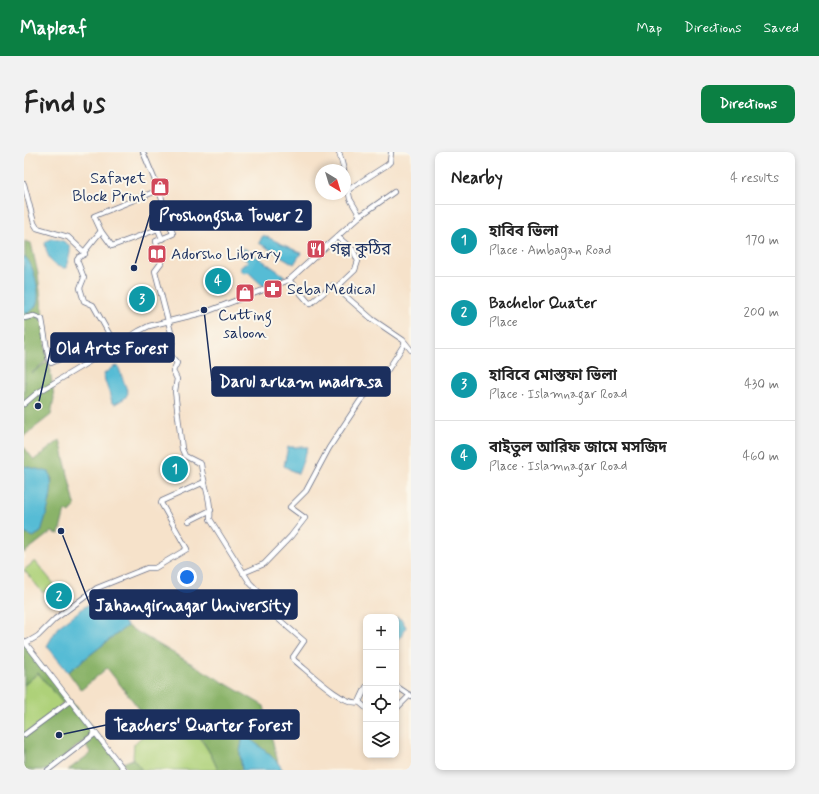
<!DOCTYPE html>
<meta charset="utf-8">
<style>
:root{--surface:#fff;--page:#f2f2f2;--text:#222;--muted:#767676;--line:#e0e0e0;--accent:#0b8043}
body{margin:0;font-family:Mynerve,"Noto Sans Bengali",sans-serif;background:var(--page);color:var(--text)}
.controls{position:absolute;right:12px;bottom:12px;display:grid;overflow:hidden;border-radius:8px;box-shadow:0 2px 6px #0003}
.controls button{width:36px;height:36px;display:grid;place-items:center;padding:0;border:0;border-bottom:1px solid var(--line);background:var(--surface);color:var(--text);font:20px sans-serif}
.compass{position:absolute;left:291px;top:12px;width:36px;height:36px;border-radius:50%;background:var(--surface);box-shadow:0 2px 6px #0003;rotate:142deg}
.you{position:absolute;left:163px;top:425px;width:14px;height:14px;margin:-10px;border:3px solid #fff;border-radius:50%;background:#1a73e8;box-shadow:0 0 0 6px #1a73e833}
.badge{display:grid;place-items:center;width:26px;height:26px;border-radius:50%;background:var(--accent);color:#fff;font-size:13px;font-weight:700}
.pin{position:absolute;translate:-50% -50%;border:2px solid #fff;box-shadow:0 1px 4px #0006}
.list{margin:0;padding:0;list-style:none}
h2{display:flex;justify-content:space-between;align-items:center;height:52px;margin:0;padding:0 16px;font-size:17px}
h2 small{font-size:13px;font-weight:400;color:var(--muted)}
.list li{display:grid;grid-template-columns:26px 1fr auto;gap:12px;align-items:center;box-sizing:border-box;height:72px;padding:0 16px;border-top:1px solid var(--line)}
.list b{display:block;font-size:15px;white-space:nowrap}
.list p{margin:0;font-size:13px;white-space:nowrap;color:var(--muted)}
.list em{font-size:13px;font-style:normal;color:var(--muted)}
.icon{flex:none;width:22px;height:22px;fill:none;stroke:currentColor;stroke-width:2;stroke-linecap:round;stroke-linejoin:round}
.map{position:relative;flex:none;width:387px;height:618px;overflow:hidden;border-radius:8px}
header{display:flex;align-items:center;gap:24px;box-sizing:border-box;height:56px;padding:0 20px;background:var(--accent);color:#fff}
header strong{font-size:19px}
nav{display:flex;gap:22px;margin-inline-start:auto;font-size:14px}
.intro{display:flex;align-items:center;justify-content:space-between;box-sizing:border-box;height:96px;padding:0 24px}
h1{margin:0;font-size:28px}
.button{padding:10px 18px;border-radius:8px;background:var(--accent);color:#fff;font-size:14px;font-weight:700}
main{display:flex;gap:24px;padding:0 24px}
aside{flex:1;background:var(--surface);border-radius:8px;box-shadow:0 2px 6px #0003}
.map>svg:first-child{display:block}
.green{fill:#aed179;stroke:#64806c}
.forest{fill:#8ab369;stroke:#527164}
.water{fill:#57bcd5;stroke:#39769a}
.lines{fill:none;stroke-linecap:round;stroke-linejoin:round}
.minor-casing{stroke:#686e84;stroke-width:6}
.minor{stroke:#fff;stroke-width:4.5}
.labels{text-anchor:middle;dominant-baseline:central;stroke-width:4;stroke-linejoin:round;paint-order:stroke}
.poi-label{font-size:16px;fill:#1b2f5e;stroke:#fbf7ec;text-anchor:start}
.leader{fill:none;stroke:#1b2f5e;stroke-width:1.5}
.callout-dot{fill:#1b2f5e;stroke:#fbf7ec;stroke-width:1.5}
.callout{fill:#1b2f5e;stroke:#1b2f5e;stroke-width:1.5}
.callout-label{font-size:17px;text-anchor:middle;font-weight:bold;fill:#fff}
</style>
<header>
<strong>Mapleaf</strong>
<nav><a>Map</a><a>Directions</a><a>Saved</a></nav>
</header>
<div class="intro"><h1>Find us</h1><a class="button">Directions</a></div>
<main>
<div class="map">
<svg width="387" height="618" viewBox="0 0 387 618">
<rect width="100%" height="100%" fill="#fbf7ec"/>
<filter id="ink" filterUnits="userSpaceOnUse"><feTurbulence type="fractalNoise" baseFrequency=".025" numOctaves="2"/><feDisplacementMap in="SourceGraphic" scale="8" xChannelSelector="R" yChannelSelector="G"/><feConvolveMatrix kernelMatrix="1 2 1 2 8 2 1 2 1" color-interpolation-filters="sRGB"/></filter>
<filter id="wash" filterUnits="userSpaceOnUse"><feTurbulence type="fractalNoise" baseFrequency=".012" numOctaves="4" result="noise"/><feDisplacementMap in="SourceGraphic" scale="16" xChannelSelector="R" yChannelSelector="G"/><feGaussianBlur stdDeviation="0.9" result="paint"/><feColorMatrix in="noise" values="0 0 0 0 0 0 0 0 0 0 0 0 0 0 0 0 0 1.4 0 .05"/><feComposite in="paint" operator="in"/></filter>
<g filter="url(#wash)">
<rect width="100%" height="100%" fill="#f6e2ca"/>
<g class="green">
<polygon points="11,409 30,432 19,441 0,418"/>
<polygon points="14,521 39,551 0,584 0,533"/>
<path d="M151 568C174 579 184 595 194 618H118L109 607 110 592C123 579 134 572 151 568Z"/>
</g>
<g class="forest">
<polygon points="1,89 7,91 14,122 19,164 12,164 18,167 23,208 8,221 25,209 30,246 27,263 0,284"/>
<polygon points="36,288 51,353 46,361 41,358 35,382 27,380 0,401 0,381 9,385 17,380 26,347 28,326 0,314 0,295 10,308"/>
<path d="M103 474 240 554 254 611 219 584 216 600 218 618H194C186 600 172 570 150 568 141 567 132 568 124 568L83 516 57 538 44 520Z"/>
<polygon points="0,491 45,547 39,551 14,521 0,533"/>
<polygon points="47,549 71,580 23,618 0,618 0,585"/>
<polygon points="72,581 100,618 44,618 67,601 60,591"/>
<polygon points="109,607 118,618 104,618 99,611"/>
</g>
<g class="water">
<polygon points="239,83 277,101 270,112 235,91"/>
<path d="M28 86 39 89 46 94V101L42 116C28 116 22 103 21 90Z"/>
<polygon points="220,96 261,124 239,134 224,120 220,121 215,117 224,109 214,103"/>
<path d="M0 104C9 110 17 141 13 151 11 157 7 159 2 162L0 158Z"/>
<path d="M94 214 104 241 101 246 91 252 88 251C87 243 79 227 80 222L89 215Z"/>
<polygon points="264,295 284,295 274,322 260,314"/>
<path d="M0 314 25 320C32 338 22 362 17 380L9 385 0 381Z"/>
<polygon points="78,442 103,474 44,520 23,494 34,475"/>
<polygon points="372,465 378,468 382,475 377,485 372,488"/>
<path d="M219 584H222C235 594 250 604 259 618H218L216 600Z"/>
</g>
</g>
<g filter="url(#ink)">
<g class="lines">
<g class="minor-casing">
<g id="minor">
<path d="M119 0 135 38 149 82 132 89 137 111 131 119 149 188C146 203 141 197 153 211L149 219 153 227 151 239 158 297 161 304 177 312C179 331 188 348 186 367L226 431 244 449 252 465 280 489 269 505 270 508C283 518 320 555 335 550L342 535"/>
<polyline points="315,0 320,18"/>
<polyline points="0,32 10,71 13,76 44,85 60,100 61,102 55,105 53,108 60,126 56,136 60,149 69,153 92,194"/>
<polyline points="135,38 70,64 77,79 88,94 134,77 138,87"/>
<polyline points="324,38 363,13 366,10 367,0"/>
<polyline points="336,64 370,40"/>
<polyline points="60,100 77,79"/>
<polyline points="265,128 286,152 309,133 348,167 379,188 387,198"/>
<polyline points="312,136 331,118 334,109 329,98 314,85"/>
<polyline points="0,166 10,164 18,167 25,209 27,211 52,200 63,191 73,205 115,179 125,174 182,160 265,128 336,64 326,47 321,22"/>
<polyline points="0,252 13,241 73,205"/>
<polyline points="165,369 187,358"/>
<polyline points="219,421 240,412 267,384 281,366 266,355 282,339 305,296 336,249 363,219 381,191"/>
<polyline points="0,489 100,618"/>
<polyline points="2,491 14,484 31,467 73,436 123,416 131,416 163,397 137,351 138,349 178,331 180,334"/>
<polyline points="372,534 387,544"/>
<polyline points="335,550 342,556"/>
<polyline points="372,557 386,543"/>
<polyline points="0,583 47,548"/>
<polyline points="24,618 72,581"/>
</g>
</g>
<use href="#minor" class="minor"/>
</g>
</g>
<defs>
<g id="shop-square" transform="scale(1)"><rect x="-9" y="-9" width="18" height="18" rx="4" fill="#d1495b" stroke="#fbf7ec"/><path d="M-5-2.5h2.3a2.7 3.5 0 0 1 5.4 0H5L5.5 6h-11ZM-1.5-2.5h3a1.5 2.3 0 0 0-3 0Z" fill="#fff"/></g>
<g id="restaurant-square" transform="scale(1)"><rect x="-9" y="-9" width="18" height="18" rx="4" fill="#d1495b" stroke="#fbf7ec"/><path d="M-5-6h1v4h1v-4h1v4h1v-4h1v5L-1.5 .5V6h-2V.5L-5-1ZM5-6V6H3V1.5H1.5Q1.5-4 5-6Z" fill="#fff"/></g>
<g id="library-square" transform="scale(1)"><rect x="-9" y="-9" width="18" height="18" rx="4" fill="#d1495b" stroke="#fbf7ec"/><path d="M-6-4Q-3-5.5-.7-3.5V5Q-3 3-6 4ZM6-4Q3-5.5 .7-3.5V5Q3 3 6 4Z" fill="#fff"/></g>
<g id="pharmacy-square" transform="scale(1)"><rect x="-9" y="-9" width="18" height="18" rx="4" fill="#d1495b" stroke="#fbf7ec"/><path d="M-2-6h4v4h4v4h-4v4h-4v-4h-4v-4h4Z" fill="#fff"/></g>
</defs>
<g fill-rule="evenodd">
<use href="#shop-square" x="136" y="35"/>
<use href="#restaurant-square" x="292" y="97"/>
<use href="#library-square" x="133" y="102"/>
<use href="#pharmacy-square" x="249" y="137"/>
<use href="#shop-square" x="221" y="141"/>
</g>
<g class="labels">
<g class="poi-label">
<text x="122" y="26" text-anchor="end">Safayet<tspan x="122" dy="18">Block Print</tspan></text>
<text x="306" y="97">গল্প কুঠির</text>
<text x="147" y="102">Adorsho Library</text>
<text x="263" y="137">Seba Medical</text>
<text x="221" y="163" text-anchor="middle">Cutting<tspan x="221" dy="18">saloon</tspan></text>
</g>
</g>
<path class="leader" d="M110 116L126 63M14 254L27 196M180 158L188 229M37 379L66 453M35 583L82 573"/>
<g class="callout-dot">
<circle cx="110" cy="116" r="4"/>
<circle cx="14" cy="254" r="4"/>
<circle cx="180" cy="158" r="4"/>
<circle cx="37" cy="379" r="4"/>
<circle cx="35" cy="583" r="4"/>
</g>
<g class="callout">
<rect x="126" y="49" width="161" height="29" rx="4"/>
<rect x="27" y="181" width="123" height="29" rx="4"/>
<rect x="188" y="215" width="178" height="29" rx="4"/>
<rect x="66" y="438" width="207" height="29" rx="4"/>
<rect x="82" y="558" width="193" height="29" rx="4"/>
</g>
<g class="callout-label">
<text x="207" y="69">Proshongsha Tower 2</text>
<text x="88" y="202">Old Arts Forest</text>
<text x="277" y="235">Darul arkam madrasa</text>
<text x="169" y="459">Jahangirnagar University</text>
<text x="179" y="579">Teachers' Quarter Forest</text>
</g>
</svg>
<div class="controls">
<button>+</button>
<button>−</button>
<button><svg class="icon" aria-label="locate" viewBox="0 0 24 24"><circle cx="12" cy="12" r="6"/><path d="M12 2v4M12 18v4M2 12h4M18 12h4"/></svg></button>
<button><svg class="icon" aria-label="layers" viewBox="0 0 24 24"><path d="M12 4l9 5-9 5-9-5zM3 14l9 5 9-5"/></svg></button>
</div>
<svg class="compass" viewBox="-18 -18 36 36"><path d="M0-13l5 13h-10z" fill="#e53935"/><path d="M0 13l5-13h-10z" fill="#767676"/></svg>
<div class="you"></div>
<div class="pin badge" style="left:151px;top:317px;background:#0f9aa8">1</div>
<div class="pin badge" style="left:35px;top:444px;background:#0f9aa8">2</div>
<div class="pin badge" style="left:118px;top:147px;background:#0f9aa8">3</div>
<div class="pin badge" style="left:194px;top:129px;background:#0f9aa8">4</div>
</div>
<aside>
<h2>Nearby<small>4 results</small></h2>
<ul class="list">
<li><span class="badge" style="background:#0f9aa8">1</span><div><b>হাবিব ভিলা</b><p>Place · Ambagan Road</p></div><em>170 m</em></li>
<li><span class="badge" style="background:#0f9aa8">2</span><div><b>Bachelor Quater</b><p>Place</p></div><em>200 m</em></li>
<li><span class="badge" style="background:#0f9aa8">3</span><div><b>হাবিবে মোস্তফা ভিলা</b><p>Place · Islamnagar Road</p></div><em>430 m</em></li>
<li><span class="badge" style="background:#0f9aa8">4</span><div><b>বাইতুল আরিফ জামে মসজিদ</b><p>Place · Islamnagar Road</p></div><em>460 m</em></li>
</ul>
</aside>
</main>
